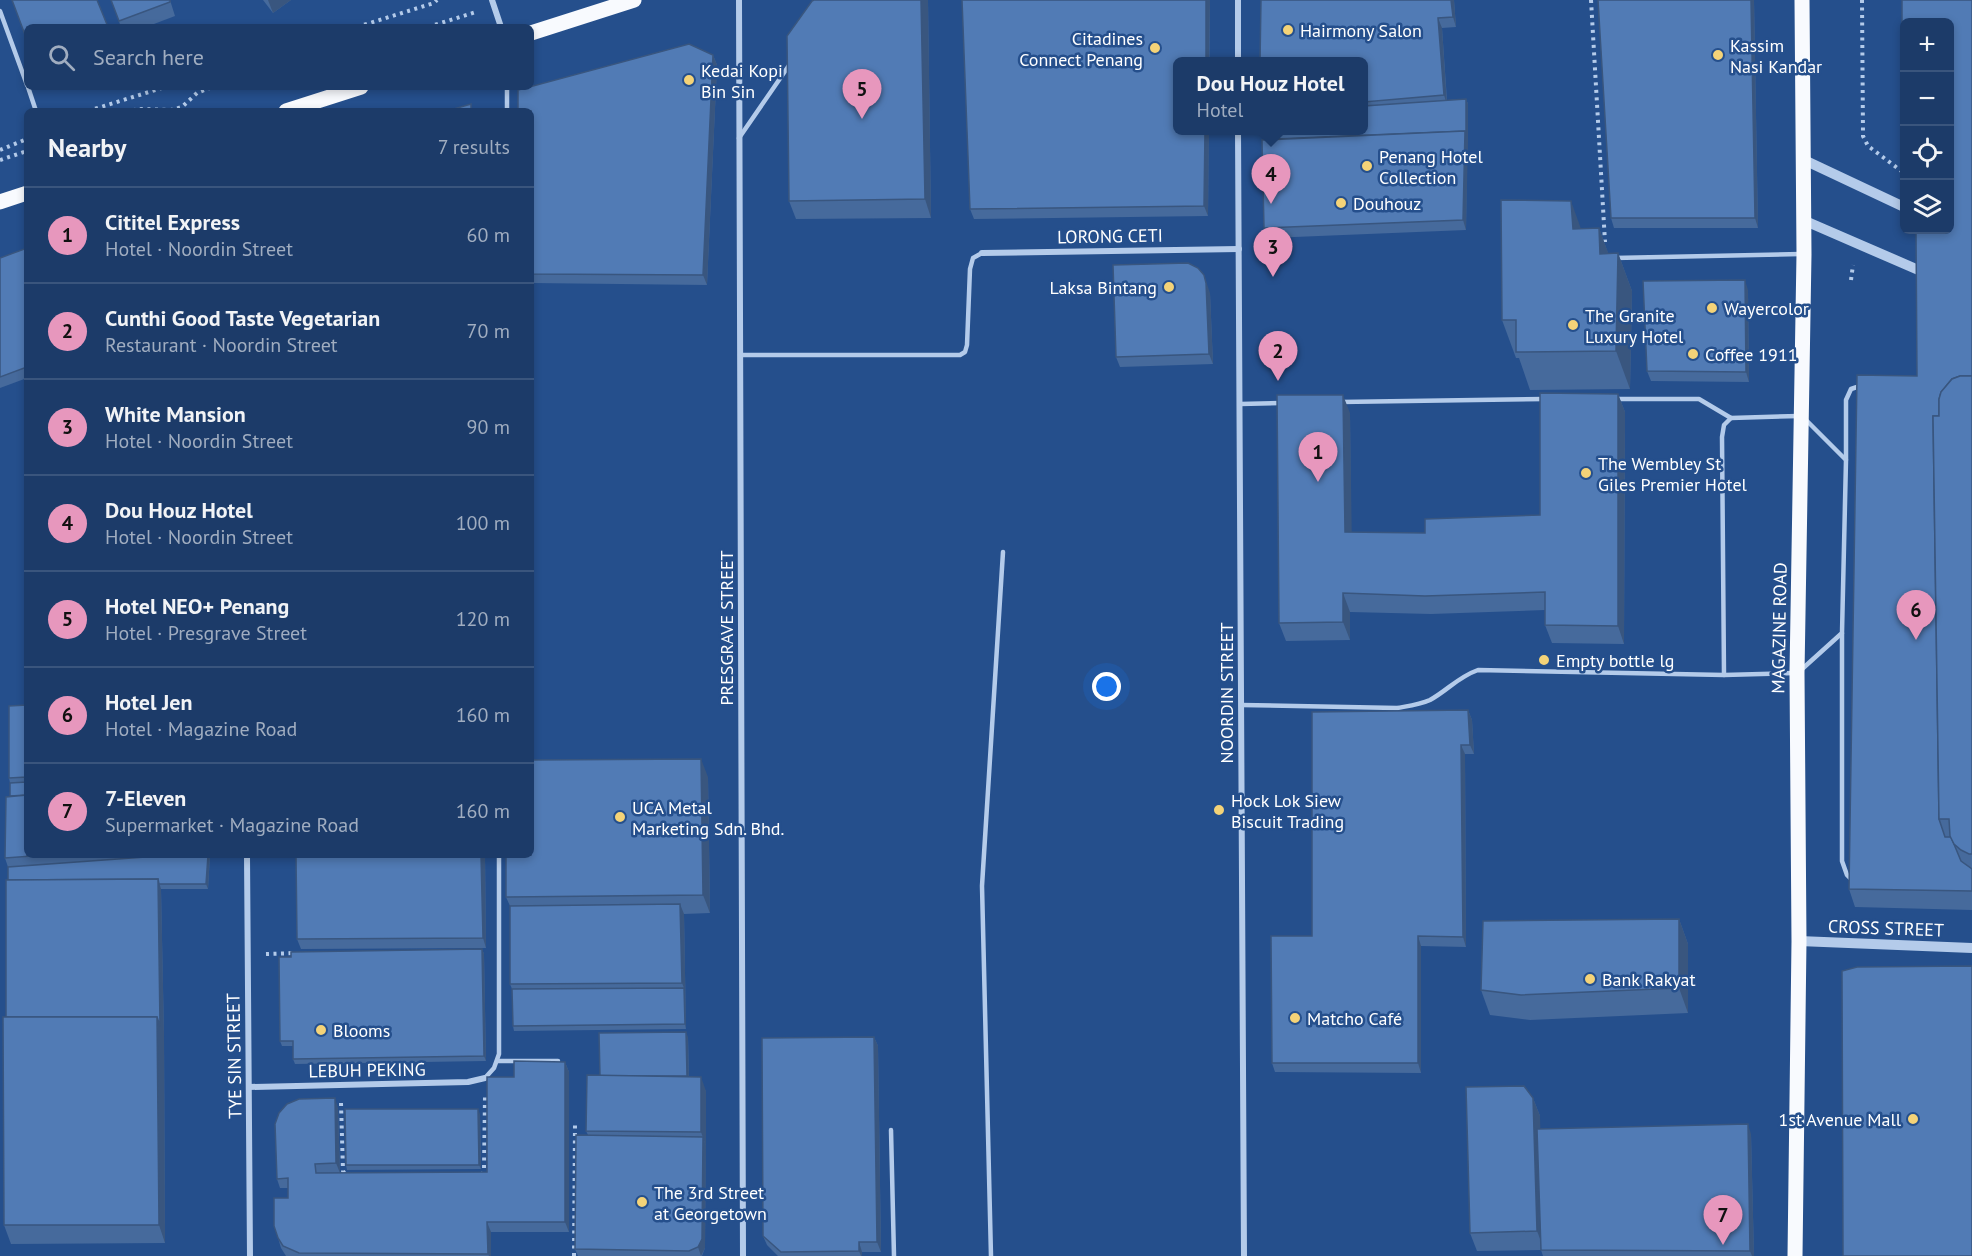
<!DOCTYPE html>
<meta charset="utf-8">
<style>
:root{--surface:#1c3b69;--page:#25426f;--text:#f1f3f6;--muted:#a0adc0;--line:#3a557d;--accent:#e797bd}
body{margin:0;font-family:"PT Sans",sans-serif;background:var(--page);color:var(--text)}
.controls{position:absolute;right:18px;top:18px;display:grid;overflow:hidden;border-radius:9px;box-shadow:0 3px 9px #0003}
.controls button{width:54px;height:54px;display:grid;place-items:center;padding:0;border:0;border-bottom:2px solid var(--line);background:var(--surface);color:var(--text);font:30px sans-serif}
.you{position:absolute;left:1107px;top:687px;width:21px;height:21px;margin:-15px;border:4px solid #fff;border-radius:50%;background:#1a73e8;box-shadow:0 0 0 9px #1a73e833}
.badge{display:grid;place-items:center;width:39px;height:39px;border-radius:50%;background:var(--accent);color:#111;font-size:20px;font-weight:700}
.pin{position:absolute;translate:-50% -50px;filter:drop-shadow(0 2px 3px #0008)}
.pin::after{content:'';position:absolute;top:32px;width:21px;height:18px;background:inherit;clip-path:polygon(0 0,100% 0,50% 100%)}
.popup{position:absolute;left:1173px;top:57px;width:195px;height:78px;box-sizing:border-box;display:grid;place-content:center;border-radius:9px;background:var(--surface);filter:drop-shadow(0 2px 4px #0005);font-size:20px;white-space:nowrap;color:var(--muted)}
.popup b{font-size:22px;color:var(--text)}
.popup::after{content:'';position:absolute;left:50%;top:100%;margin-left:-12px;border:12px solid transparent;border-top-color:var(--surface)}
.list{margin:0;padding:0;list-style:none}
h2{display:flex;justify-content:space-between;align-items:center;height:78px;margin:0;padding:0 24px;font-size:26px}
h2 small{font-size:20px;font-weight:400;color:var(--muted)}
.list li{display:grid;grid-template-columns:39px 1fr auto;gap:18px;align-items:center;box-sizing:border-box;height:96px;padding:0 24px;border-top:2px solid var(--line)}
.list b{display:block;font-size:22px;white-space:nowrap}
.list p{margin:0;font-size:20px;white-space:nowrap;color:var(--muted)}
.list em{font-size:20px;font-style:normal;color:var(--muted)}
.icon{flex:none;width:33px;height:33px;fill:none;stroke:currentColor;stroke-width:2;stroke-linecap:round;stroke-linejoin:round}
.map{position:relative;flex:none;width:1972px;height:1256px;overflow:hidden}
.search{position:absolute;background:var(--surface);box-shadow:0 3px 9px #0003;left:24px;top:24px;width:510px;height:66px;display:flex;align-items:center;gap:15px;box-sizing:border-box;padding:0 21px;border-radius:9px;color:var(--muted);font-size:22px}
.panel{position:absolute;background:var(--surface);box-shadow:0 3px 9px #0003;left:24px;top:108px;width:510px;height:750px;border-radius:9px}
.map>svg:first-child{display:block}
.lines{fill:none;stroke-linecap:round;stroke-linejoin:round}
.path{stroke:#b4cbea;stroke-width:4;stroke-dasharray:3 4.5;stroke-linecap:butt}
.service{stroke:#b4cbea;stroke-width:4.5}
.minor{stroke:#b4cbea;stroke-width:6}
.tertiary{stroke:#b4cbea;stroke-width:10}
.primary{stroke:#f8fafe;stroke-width:15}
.wall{fill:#466a9c}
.shaded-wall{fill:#39567f}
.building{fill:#517bb5;stroke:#39567f;stroke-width:1.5}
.poi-dot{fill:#f4d378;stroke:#254f8c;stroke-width:2}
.labels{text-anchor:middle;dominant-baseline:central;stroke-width:5;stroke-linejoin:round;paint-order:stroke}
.poi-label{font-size:18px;fill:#fff;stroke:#254f8c;text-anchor:start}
.street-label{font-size:18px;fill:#fff;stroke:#254f8c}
</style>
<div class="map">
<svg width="1972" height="1256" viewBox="0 0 1972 1256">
<rect width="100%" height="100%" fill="#254f8c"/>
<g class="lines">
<g class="path">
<polyline points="1591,0 1605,242"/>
<polyline points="1862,0 1863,136 1868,146 1904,173"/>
<polyline points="357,27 434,3 437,0"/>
<polyline points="428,27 476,12"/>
<polyline points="88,111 165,87"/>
<polyline points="125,111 143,109 171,110 182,107 197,93 212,87"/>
<polyline points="1902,118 1902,172"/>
<polyline points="0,150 27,139"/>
<polyline points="0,160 27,151"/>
<polyline points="1851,280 1853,265"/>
<polyline points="266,954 295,953"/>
<polyline points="341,1103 343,1171 346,1176"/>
<polyline points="482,1175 484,1171 485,1097"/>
<polyline points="574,1256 575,1125"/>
</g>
<g class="service">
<polyline points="0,11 27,85"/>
<polyline points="28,87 36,111"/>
<polyline points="507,87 507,111"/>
<polyline points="739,138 790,64"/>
<polyline points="1614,258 1801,254"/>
<polyline points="740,355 960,355 965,352 967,345 970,269 973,258 982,253"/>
<polyline points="1616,399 1699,399 1731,418"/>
<polyline points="1340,402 1545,399"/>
<polyline points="1240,404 1281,403"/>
<polyline points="1846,460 1846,400 1851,389 1863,385"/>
<polyline points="1842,633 1842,861 1847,875 1852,880"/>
<polyline points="1801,670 1842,633 1846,460 1806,420"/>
<polyline points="1724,675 1722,437 1724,425 1731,418 1799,416"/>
<path d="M1241 705 1397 708C1408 706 1419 705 1430 700 1448 690 1458 677 1478 670L1724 675 1794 673"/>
<polyline points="498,1061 558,1061"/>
<polyline points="485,1078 494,1068 499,1054 499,855"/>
<polyline points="891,1130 894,1256"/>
<polyline points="991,1256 982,886 1003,552"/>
</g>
<g class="minor">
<polyline points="492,0 501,27"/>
<polyline points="739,0 743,1256"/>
<polyline points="1238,0 1238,62"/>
<polyline points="1238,130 1244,1256"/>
<polyline points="982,253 1239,249"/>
<polyline points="247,855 250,1256"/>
<polyline points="249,1087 468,1082 485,1078"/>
</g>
<g class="tertiary">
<polyline points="1802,159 1904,207"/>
<polyline points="1803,220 1923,272"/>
<polyline points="1799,941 1972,948"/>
</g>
<g class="primary">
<polyline points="531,33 634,0"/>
<polyline points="286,111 361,87"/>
<polyline points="0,202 27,193"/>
<polyline points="1795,1256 1799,941 1797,673 1804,254 1802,0"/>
</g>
</g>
<g class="wall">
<polygon points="111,0 170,0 175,16 146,27 121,27"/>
<polygon points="263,0 291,0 273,13"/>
<polygon points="928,0 931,218 796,219 789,201"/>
<polygon points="1210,0 1208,216 974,219 970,209"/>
<polygon points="1261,0 1454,0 1456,27 1442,28 1447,100 1466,99 1468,104 1466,230 1268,238 1264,228 1274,139 1364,130 1364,62"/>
<polygon points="1754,0 1758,228 1614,228 1611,218"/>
<polygon points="1902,0 1972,0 1972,910 1855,907 1849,889 1857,375 1917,376 1916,230 1950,230 1950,22 1905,22 1905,127 1902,119"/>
<polygon points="713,55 717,65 707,285 531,283 531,111"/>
<polygon points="1599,228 1608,253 1618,253 1632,291 1630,389 1530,390 1519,358 1516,358 1502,320 1581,229"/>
<polygon points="27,248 27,378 0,388 0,258"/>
<polygon points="1748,290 1749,382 1651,381 1647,371"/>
<polygon points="1210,293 1213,364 1120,367 1116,357"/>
<polygon points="1618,394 1625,412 1624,644 1552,643 1545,625 1545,610 1431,614 1350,612 1350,640 1286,641 1279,623 1350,413 1351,532 1425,533 1540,515"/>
<polygon points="27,705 27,855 210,855 208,889 161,889 164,1035 165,1243 11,1244 4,1225 8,867 5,858 10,796 10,783 9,778"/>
<polygon points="1468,710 1472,720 1474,754 1465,754 1466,947 1421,946 1421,1073 1275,1072 1272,1063 1312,936"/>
<polygon points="708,777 710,913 684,914 686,1029 514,1031 513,1026 512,989 510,984 510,906 506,897"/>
<polygon points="296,855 485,855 486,948 301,949 297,939"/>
<polygon points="1679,919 1688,944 1688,1013 1530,1020 1490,1015 1481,990"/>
<polygon points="482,949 484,954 486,1061 295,1064 293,1059 293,1046 282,1046 280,1041 291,957"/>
<polygon points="688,1037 689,1076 706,1091 705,1248 702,1256 578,1256 575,1249 588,1135 586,1131 600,1076"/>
<polygon points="874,1037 878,1046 881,1252 862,1252 862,1256 778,1256 767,1245 763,1236"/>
<polygon points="565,1062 569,1072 569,1232 491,1232 491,1256 286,1256 281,1248 278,1238 288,1198 288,1188 280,1188 277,1179 338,1108 340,1173 487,1172 514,1077"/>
<polygon points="1533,1098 1540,1116 1540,1129 1751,1134 1754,1256 1543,1256 1541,1250 1477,1251 1470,1233"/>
<polygon points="480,1114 481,1169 347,1170 346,1165"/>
</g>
<g class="shaded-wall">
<polygon points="268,0 291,0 273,13"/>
<polygon points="921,0 928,0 931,218 925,199"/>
<polygon points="1206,0 1210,0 1209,62 1206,62"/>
<polygon points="1451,0 1454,0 1456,27 1453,17"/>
<polygon points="1751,0 1754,0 1758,228 1755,218"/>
<polygon points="1438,18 1442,28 1447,105 1444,95"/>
<polygon points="713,55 717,65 707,285 703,275"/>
<polygon points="1466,99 1468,104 1468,141 1466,230 1463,220"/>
<polygon points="1205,130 1209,130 1208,216 1204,206"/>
<polygon points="1571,201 1585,240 1573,229"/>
<polygon points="1599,228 1613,266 1600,254"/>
<polygon points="1618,253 1632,291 1630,389 1616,351"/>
<polygon points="1204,275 1210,293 1213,364 1209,354"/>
<polygon points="1745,280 1748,290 1749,382 1746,372"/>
<polygon points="1618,394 1625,412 1624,644 1618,626"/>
<polygon points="1343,395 1350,413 1352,550 1345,532"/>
<polygon points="1343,593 1350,612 1350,640 1343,622"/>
<polygon points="1468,710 1472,720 1474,754 1470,745"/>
<polygon points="1461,745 1465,754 1466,947 1463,937"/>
<polygon points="701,759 708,777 710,913 703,895"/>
<polygon points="208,855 210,855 208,889 206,884"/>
<polygon points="481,855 485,855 486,948 483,938"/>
<polygon points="158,879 161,889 164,1035 165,1243 159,1225 157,1017"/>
<polygon points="680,904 684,914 686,1029 685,1024 684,988 682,983"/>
<polygon points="1679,919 1688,944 1688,1013 1679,988"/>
<polygon points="1418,936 1421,946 1421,1073 1418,1063"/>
<polygon points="482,949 484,954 486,1061 484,1056"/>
<polygon points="686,1032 688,1037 689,1083 687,1078"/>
<polygon points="874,1037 878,1046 881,1252 877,1242"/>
<polygon points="565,1062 569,1072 569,1232 565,1222"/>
<polygon points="701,1077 706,1091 706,1146 701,1132"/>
<polygon points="335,1098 338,1108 340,1173 336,1163"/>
<polygon points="1533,1098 1540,1116 1544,1249 1537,1231"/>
<polygon points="478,1109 480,1114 481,1169 479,1165"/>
<polygon points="1748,1124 1751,1134 1754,1256 1752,1256 1750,1251"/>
<polygon points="703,1137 706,1146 705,1248 701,1256 698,1247"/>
<polygon points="487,1222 491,1232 491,1256 489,1256 488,1254"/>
<polygon points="859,1242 862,1252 862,1256 861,1256 859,1251"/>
</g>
<g class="building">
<polygon points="12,0 97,0 108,27 27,27 27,40"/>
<polygon points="111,0 170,0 170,2 119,21"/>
<polygon points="814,0 921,0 925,199 789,201 787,36 812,1"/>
<polygon points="962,0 1206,0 1206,62 1178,62 1178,130 1205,130 1204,206 970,209"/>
<polygon points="1261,0 1451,0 1453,17 1438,18 1444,95 1364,102 1364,62 1260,62"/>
<polygon points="1598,0 1751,0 1755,218 1611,218"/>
<polygon points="1902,0 1972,0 1972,376 1960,376 1952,379 1941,392 1939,399 1939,416 1933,416 1939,819 1945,837 1951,837 1961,861 1972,869 1972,891 1849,889 1857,375 1917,376 1916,230 1950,230 1950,22 1905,22 1905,119 1902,119"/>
<polygon points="689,44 713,55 703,275 531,274 531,111 518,111 518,90"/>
<polygon points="1466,99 1466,136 1465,131 1274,139 1273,130 1364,130 1364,106"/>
<polygon points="471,104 471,111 447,111"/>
<polygon points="1465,131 1463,220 1264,228 1262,140"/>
<polygon points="1501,200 1571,201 1573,229 1599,228 1600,254 1618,253 1616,351 1516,352 1516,320 1502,320"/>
<polygon points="27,248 27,367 0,377 0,258"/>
<polygon points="1188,263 1198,268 1204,275 1206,283 1209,354 1116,357 1113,265"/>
<polygon points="1745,280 1746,372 1647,371 1643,281"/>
<polygon points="1960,376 1972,376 1972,854 1969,854 1961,850 1954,844 1950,836 1949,819 1939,819 1933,416 1939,416 1939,399 1941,392 1952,379"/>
<polygon points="1540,393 1618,394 1618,626 1545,625 1545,592 1425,596 1343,593 1343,622 1279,623 1277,395 1343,395 1345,532 1425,533 1425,519 1540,515"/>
<polygon points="27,705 27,777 9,778 9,706"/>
<polygon points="1468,710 1470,745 1461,745 1463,937 1418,936 1418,1063 1272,1063 1271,936 1312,936 1312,712"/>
<polygon points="701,759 703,895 506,897 506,855 531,855 531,760"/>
<polygon points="27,782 27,795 10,796 10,783"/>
<polygon points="27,795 27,855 46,855 5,858 6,797"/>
<polygon points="173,855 208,855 206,884 159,884 158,879 8,880 8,867"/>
<polygon points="296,855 481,855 483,938 297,939"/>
<polygon points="158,879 160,1026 157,1017 6,1017 6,880"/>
<polygon points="680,904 682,983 510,984 510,906"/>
<polygon points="1679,919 1679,988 1521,995 1481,990 1483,921"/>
<polygon points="482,949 484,1056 293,1059 293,1041 280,1041 279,957 291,957 291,952"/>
<polygon points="1972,966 1972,1256 1843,1256 1842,971 1857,967"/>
<polygon points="684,988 685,1024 513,1026 512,989"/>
<polygon points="3,1017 157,1017 159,1225 4,1225"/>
<polygon points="686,1032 687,1076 600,1076 599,1033"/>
<polygon points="874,1037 877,1242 859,1242 859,1251 781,1252 763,1236 762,1038"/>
<polygon points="514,1061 565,1062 565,1222 487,1222 488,1254 299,1253 283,1246 278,1238 274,1226 274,1198 288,1198 288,1178 277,1179 275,1124 279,1113 287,1104 299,1099 335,1098 336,1163 315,1164 316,1173 487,1172 487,1077 514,1077"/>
<polygon points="587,1075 701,1077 701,1132 586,1131"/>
<polygon points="1524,1086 1533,1098 1537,1231 1470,1233 1466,1087"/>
<polygon points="345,1109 478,1109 479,1165 346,1165"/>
<polygon points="1748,1124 1750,1251 1541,1250 1537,1129"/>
<polygon points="576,1135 703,1137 702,1239 698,1247 689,1251 575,1249"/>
</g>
<g class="poi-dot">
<circle cx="1288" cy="30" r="6"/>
<circle cx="1155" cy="48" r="6"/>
<circle cx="1718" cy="55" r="6"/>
<circle cx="689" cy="80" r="6"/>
<circle cx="1367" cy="166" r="6"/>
<circle cx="1341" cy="203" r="6"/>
<circle cx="1169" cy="287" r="6"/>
<circle cx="1712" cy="308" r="6"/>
<circle cx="1573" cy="325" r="6"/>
<circle cx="1693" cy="354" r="6"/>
<circle cx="1586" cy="473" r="6"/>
<circle cx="1544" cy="660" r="6"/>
<circle cx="1219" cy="810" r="6"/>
<circle cx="620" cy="817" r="6"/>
<circle cx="1590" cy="979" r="6"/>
<circle cx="1295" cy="1018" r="6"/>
<circle cx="321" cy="1030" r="6"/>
<circle cx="1913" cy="1119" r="6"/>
<circle cx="642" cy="1202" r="6"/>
</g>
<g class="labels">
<g class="poi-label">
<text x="1300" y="30">Hairmony Salon</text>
<text x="1143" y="38" text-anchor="end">Citadines<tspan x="1143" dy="21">Connect Penang</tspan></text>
<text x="1730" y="45">Kassim<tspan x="1730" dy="21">Nasi Kandar</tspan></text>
<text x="701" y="70">Kedai Kopi<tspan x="701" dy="21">Bin Sin</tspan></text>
<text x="1379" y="156">Penang Hotel<tspan x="1379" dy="21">Collection</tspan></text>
<text x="1353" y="203">Douhouz</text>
<text x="1157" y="287" text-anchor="end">Laksa Bintang</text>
<text x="1724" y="308">Wayercolor</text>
<text x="1585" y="315">The Granite<tspan x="1585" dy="21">Luxury Hotel</tspan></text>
<text x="1705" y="354">Coffee 1911</text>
<text x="1598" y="463">The Wembley St<tspan x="1598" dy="21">Giles Premier Hotel</tspan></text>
<text x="1556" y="660">Empty bottle lg</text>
<text x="1231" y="800">Hock Lok Siew<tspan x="1231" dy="21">Biscuit Trading</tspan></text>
<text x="632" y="807">UCA Metal<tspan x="632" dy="21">Marketing Sdn. Bhd.</tspan></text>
<text x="1602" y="979">Bank Rakyat</text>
<text x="1307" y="1018">Matcho Café</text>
<text x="333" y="1030">Blooms</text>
<text x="1901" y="1119" text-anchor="end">1st Avenue Mall</text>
<text x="654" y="1192">The 3rd Street<tspan x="654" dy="21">at Georgetown</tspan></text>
</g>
<g class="street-label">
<text transform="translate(1110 236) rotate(-1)">LORONG CETI</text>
<text transform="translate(726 628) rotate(-90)">PRESGRAVE STREET</text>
<text transform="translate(1779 628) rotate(-89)">MAGAZINE ROAD</text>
<text transform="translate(1226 693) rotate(-90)">NOORDIN STREET</text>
<text transform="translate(1886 928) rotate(2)">CROSS STREET</text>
<text transform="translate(234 1056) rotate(-91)">TYE SIN STREET</text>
<text transform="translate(367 1070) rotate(-1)">LEBUH PEKING</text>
</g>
</g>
</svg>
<div class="controls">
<button>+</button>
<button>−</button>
<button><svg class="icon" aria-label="locate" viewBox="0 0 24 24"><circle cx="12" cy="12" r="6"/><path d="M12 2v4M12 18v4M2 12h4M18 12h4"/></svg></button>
<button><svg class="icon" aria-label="layers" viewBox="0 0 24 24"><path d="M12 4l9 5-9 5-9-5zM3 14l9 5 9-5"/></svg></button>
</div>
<div class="you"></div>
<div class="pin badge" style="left:1318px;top:482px">1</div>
<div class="pin badge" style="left:1278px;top:381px">2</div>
<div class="pin badge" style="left:1273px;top:277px">3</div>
<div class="pin badge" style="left:1271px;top:204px">4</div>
<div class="popup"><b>Dou Houz Hotel</b>Hotel</div>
<div class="pin badge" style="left:862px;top:119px">5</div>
<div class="pin badge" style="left:1916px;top:640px">6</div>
<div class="pin badge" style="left:1723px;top:1245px">7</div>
<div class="search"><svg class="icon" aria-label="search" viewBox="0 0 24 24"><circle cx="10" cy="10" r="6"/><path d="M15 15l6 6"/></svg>Search here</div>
<section class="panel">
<h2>Nearby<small>7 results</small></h2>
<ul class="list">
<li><span class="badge">1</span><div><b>Cititel Express</b><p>Hotel · Noordin Street</p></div><em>60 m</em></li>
<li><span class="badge">2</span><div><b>Cunthi Good Taste Vegetarian</b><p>Restaurant · Noordin Street</p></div><em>70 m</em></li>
<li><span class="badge">3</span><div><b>White Mansion</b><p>Hotel · Noordin Street</p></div><em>90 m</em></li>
<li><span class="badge">4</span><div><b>Dou Houz Hotel</b><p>Hotel · Noordin Street</p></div><em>100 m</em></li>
<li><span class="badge">5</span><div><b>Hotel NEO+ Penang</b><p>Hotel · Presgrave Street</p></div><em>120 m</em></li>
<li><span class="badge">6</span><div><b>Hotel Jen</b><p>Hotel · Magazine Road</p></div><em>160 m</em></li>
<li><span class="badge">7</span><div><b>7-Eleven</b><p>Supermarket · Magazine Road</p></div><em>160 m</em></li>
</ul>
</section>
</div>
